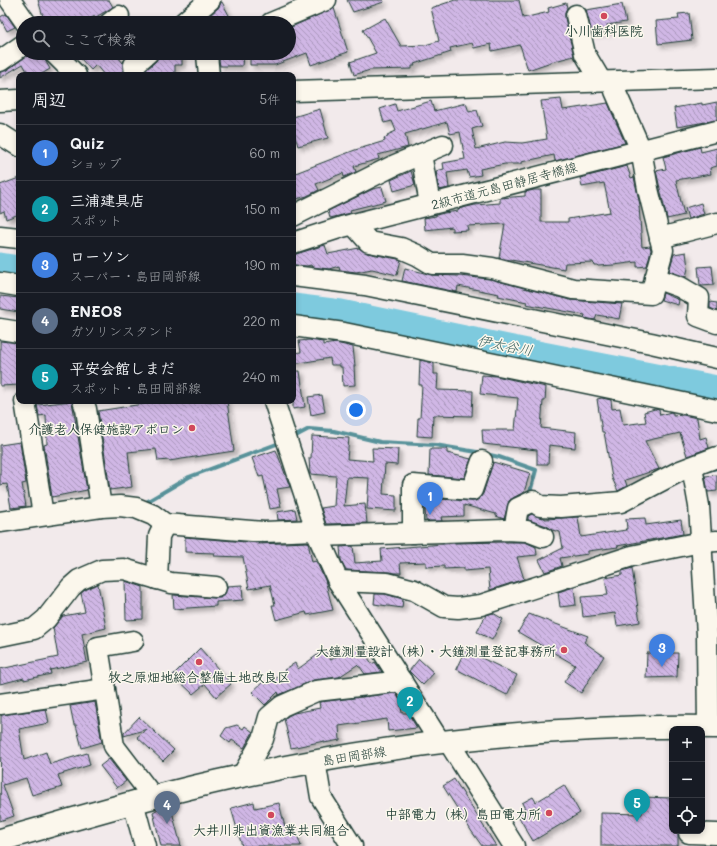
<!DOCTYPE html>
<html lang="ja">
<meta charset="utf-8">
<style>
:root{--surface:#171b24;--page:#242831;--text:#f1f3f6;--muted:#9ea1a6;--line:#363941;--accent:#d1495b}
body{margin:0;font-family:Mali,"Klee One",sans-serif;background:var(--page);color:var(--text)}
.controls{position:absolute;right:12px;bottom:12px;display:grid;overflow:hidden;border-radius:8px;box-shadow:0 2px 6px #0003}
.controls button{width:36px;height:36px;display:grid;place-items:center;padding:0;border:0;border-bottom:1px solid var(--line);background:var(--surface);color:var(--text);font:20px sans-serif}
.you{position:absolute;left:356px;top:410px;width:14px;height:14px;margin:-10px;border:3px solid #fff;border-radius:50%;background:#1a73e8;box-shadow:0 0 0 6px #1a73e833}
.badge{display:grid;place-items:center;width:26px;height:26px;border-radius:50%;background:var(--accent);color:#fff;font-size:13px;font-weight:700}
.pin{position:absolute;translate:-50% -33px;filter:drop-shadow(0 1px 2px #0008)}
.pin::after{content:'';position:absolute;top:21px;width:14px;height:12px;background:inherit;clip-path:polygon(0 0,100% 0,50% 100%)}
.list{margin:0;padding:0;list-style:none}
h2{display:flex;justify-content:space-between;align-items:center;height:52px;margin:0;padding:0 16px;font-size:17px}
h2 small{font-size:13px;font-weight:400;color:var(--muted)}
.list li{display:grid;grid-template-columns:26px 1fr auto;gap:12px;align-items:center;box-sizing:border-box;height:56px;padding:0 16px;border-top:1px solid var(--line)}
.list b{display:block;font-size:15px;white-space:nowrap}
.list p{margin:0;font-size:13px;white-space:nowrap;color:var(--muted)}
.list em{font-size:13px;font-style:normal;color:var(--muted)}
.icon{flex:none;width:22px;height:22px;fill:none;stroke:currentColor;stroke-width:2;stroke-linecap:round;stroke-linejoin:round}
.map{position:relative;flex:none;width:717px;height:846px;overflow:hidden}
.search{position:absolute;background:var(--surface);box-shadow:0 2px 6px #0003;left:16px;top:16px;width:280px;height:44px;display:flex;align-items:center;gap:10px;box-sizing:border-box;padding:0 14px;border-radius:22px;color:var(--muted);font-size:15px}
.panel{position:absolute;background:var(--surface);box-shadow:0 2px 6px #0003;left:16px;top:72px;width:280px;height:332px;border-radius:8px}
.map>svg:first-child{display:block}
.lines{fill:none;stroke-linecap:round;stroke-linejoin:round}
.stream{stroke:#58929a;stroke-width:4}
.river{stroke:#7ecade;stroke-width:25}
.building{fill:url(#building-back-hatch);stroke:#1f3d34;filter:url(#shadow)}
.minor-casing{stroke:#1f3d34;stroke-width:23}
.major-casing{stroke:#1f3d34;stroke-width:25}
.minor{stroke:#fbf7ec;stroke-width:20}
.major{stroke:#fbf7ec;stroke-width:22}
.poi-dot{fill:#d1495b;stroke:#fbf7ec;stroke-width:1.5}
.labels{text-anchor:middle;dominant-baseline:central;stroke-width:3;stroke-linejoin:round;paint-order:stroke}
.poi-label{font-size:13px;font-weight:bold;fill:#1f3d34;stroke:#fbf7ec}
.street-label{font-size:13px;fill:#1f3d34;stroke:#fbf7ec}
.water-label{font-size:14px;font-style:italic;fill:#37605e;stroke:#fbf7ec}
</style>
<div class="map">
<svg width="717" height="846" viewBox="0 0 717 846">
<defs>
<pattern id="building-back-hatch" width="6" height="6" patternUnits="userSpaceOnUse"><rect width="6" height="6" fill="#d0b7e5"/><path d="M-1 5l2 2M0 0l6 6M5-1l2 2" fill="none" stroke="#a896ba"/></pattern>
<filter id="shadow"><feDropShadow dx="3.5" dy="3.5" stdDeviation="2" flood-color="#0004"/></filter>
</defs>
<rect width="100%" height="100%" fill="#f2eaeb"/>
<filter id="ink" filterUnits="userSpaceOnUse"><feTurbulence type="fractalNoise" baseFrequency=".025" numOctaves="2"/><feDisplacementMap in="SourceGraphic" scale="8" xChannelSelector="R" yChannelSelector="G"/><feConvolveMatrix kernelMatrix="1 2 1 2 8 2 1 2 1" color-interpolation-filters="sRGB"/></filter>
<g filter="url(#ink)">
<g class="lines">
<g class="stream">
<polyline points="292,438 309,429 334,431 380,442 435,445 477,452 499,457 536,470 529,496"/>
<polyline points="709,470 717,468"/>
<polyline points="143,504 189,477 282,442"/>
</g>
<g class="river">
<polyline points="0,265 19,268"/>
<polyline points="293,306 341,312 532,352 717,388"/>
</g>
</g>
<g class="building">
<polygon points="38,0 109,0 113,7 96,17 95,16 82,23 45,23"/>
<polygon points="347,0 383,0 384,2 353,12"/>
<polygon points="455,0 519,0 523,18 549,12 548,8 566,3 567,8 565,12 565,18 574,56 551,62 528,70 520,45 492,51 491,44 474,48 472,43 450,48 451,52 414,64 415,66 412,66 412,69 370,70 354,75 350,62 376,53 363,30 385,18 401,46 425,45 439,41 431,8"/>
<polygon points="221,2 222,2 233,23 214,23 210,15 218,8"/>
<polygon points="622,4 626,22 607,25 609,31 592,33 586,10"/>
<polygon points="334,8 348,52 311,65 307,53 275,65 250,65 250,53 289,53 289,28"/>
<polygon points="689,13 692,40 658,44 656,21 679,19 678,14"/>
<polygon points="6,14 15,27 7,31 0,18 0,17"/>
<polygon points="31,53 41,53 50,69 40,75 29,75 23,64 0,78 0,72 7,70"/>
<polygon points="86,53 115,53 123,63 123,71 118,75 104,75 96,65 91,70 81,59"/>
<polygon points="169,53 182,53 182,65 175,65 175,75 146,75 146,70 156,61 159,54"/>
<polygon points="221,55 243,55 242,66 220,66 219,60"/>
<polygon points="561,99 563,110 608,103 625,143 555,161 554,155 521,162 521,164 505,164 480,169 481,175 469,177 467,170 447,173 449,188 439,190 436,171 444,169 443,163 465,159 460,132 450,134 447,122 405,134 408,147 378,155 379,159 354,166 356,172 344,177 343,173 316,184 319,190 307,196 293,200 293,174 355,150 385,141 384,138 388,137 387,135 396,131 392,121 384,123 380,109 395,104 397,111 431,101 434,111 466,103 469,112 477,110 482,126 472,129 476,149 505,142 522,143 547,139 541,101"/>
<polygon points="717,102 717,120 677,127 674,108 702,103 702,105"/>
<polygon points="320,109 328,138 298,146 293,130 293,117"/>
<polygon points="700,147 701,152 717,148 717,166 710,168 711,174 676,180 684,215 667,219 656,171 666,169 663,157"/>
<polygon points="627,166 631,178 634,177 640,205 639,206 642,247 650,246 651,250 647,266 637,267 637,262 614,265 598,266 597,265 594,265 593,262 565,263 564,269 499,258 505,224 467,226 468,230 452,231 452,227 425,230 424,218 436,216 436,215 444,213 458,211 458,209 475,205 500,203 500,198 525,196 525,192 534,190 541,190 541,222 568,222 568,219 610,212 604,183 582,187 580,178"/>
<polygon points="411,171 415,185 394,191 391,180"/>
<polygon points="19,178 19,214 6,219 4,211 0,213 0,185"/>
<polygon points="382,187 386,201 350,210 351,213 330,218 328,211 373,189"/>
<polygon points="701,203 704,214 688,219 685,208"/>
<polygon points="325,245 328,254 359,248 367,253 398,259 401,260 397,275 372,269 356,272 340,270 339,266 329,269 312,267 311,265 307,266 293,265 293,255"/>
<polygon points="686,252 688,268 686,277 669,271 674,254"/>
<polygon points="712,266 714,285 702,286 700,285 698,267"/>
<polygon points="405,268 432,275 459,276 490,279 570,300 622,304 619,319 597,315 595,320 584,318 585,315 526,304 527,302 498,296 499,294 458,286 457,292 402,281"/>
<polygon points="663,293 679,300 678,305 661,300"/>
<polygon points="0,296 19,298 19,312 0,309"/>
<polygon points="710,302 717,303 717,311 710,308"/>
<polygon points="309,340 323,342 323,345 336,343 353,347 355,366 354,366 355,385 343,386 342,367 340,367 340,365 331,365 330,358 293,364 293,353 301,352 299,341"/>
<polygon points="0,341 19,343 19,385 0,386"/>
<polygon points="420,360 434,363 434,374 438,374 437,390 473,391 472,416 434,415 433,416 432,437 417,436 418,418 420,418 422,385 419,385"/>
<polygon points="293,371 300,371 305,407 293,409"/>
<polygon points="482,375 496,376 546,387 545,401 543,401 541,428 576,432 575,448 549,445 548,464 537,464 537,450 483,444 482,430 515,430 518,398 480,394"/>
<polygon points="322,395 325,412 311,415 308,397"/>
<polygon points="602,398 611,400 612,409 620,408 623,425 646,422 644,412 655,409 659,410 660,415 671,412 673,413 673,416 683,415 697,418 700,439 706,437 709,448 687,456 680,433 645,441 659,469 625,480 627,486 618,491 612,478 604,432 602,432 597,399"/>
<polygon points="72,401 87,490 52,497 44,445 47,444 46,415 39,416 37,405"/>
<polygon points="149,401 227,401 234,451 169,461 169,460 158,461 156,449 128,452 132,487 110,490 98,411 149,403"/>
<polygon points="312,436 349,438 347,459 373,461 372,448 398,449 397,465 385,464 383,494 396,495 396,511 367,509 369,478 347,477 344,506 365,504 367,523 326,524 321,508 334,506 336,476 310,474 309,458 311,458"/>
<polygon points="20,442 26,483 22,484 26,506 11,508 7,484 0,485 0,445"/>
<polygon points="430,449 447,449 447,453 471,459 464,478 429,475"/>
<polygon points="276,450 290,487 277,489 281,507 270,509 263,476 259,477 252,458"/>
<polygon points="493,462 530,473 524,492 513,498 509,501 504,519 496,516 496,514 464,505 464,516 441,517 442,521 426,521 424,498 471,501 476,501 480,498 483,494"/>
<polygon points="717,475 717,491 708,492 705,476"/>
<polygon points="295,509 297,519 278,520 277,512"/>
<polygon points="532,514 539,517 545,518 545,519 578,517 581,537 626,530 625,529 627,529 626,519 645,518 646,525 681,520 683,534 617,546 618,547 588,551 588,554 560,558 562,566 545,572 539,560 563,548 560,532 552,530 547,526 528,520 528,516"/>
<polygon points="185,537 259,543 258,544 308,542 312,562 316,561 325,580 333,610 307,615 306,612 276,620 272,605 275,605 270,585 249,589 243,557 214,556 215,553 185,552"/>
<polygon points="505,542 525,542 536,547 537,555 517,557 524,579 490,590 488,569 464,571 464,568 444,569 444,566 426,567 426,562 400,563 401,573 396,573 388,572 346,570 341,560 340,547 353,546 355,563 382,561 381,549 456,543"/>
<polygon points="632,568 640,622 617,626 615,613 583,617 581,597 608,595 605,578 622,575 622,571"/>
<polygon points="125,581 143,587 143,619 126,620"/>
<polygon points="98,584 106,628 82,634 87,662 50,670 51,674 24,680 24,678 0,684 0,669 58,657 53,628 63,616 85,612 81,593 85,590"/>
<polygon points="242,585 243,600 216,602 216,606 174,609 173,595 215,598 220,598 225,594 227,586"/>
<polygon points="574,587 576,605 560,607 558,592"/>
<polygon points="375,594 385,594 403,599 402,608 374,604"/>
<polygon points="493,613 503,619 492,640 477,632 486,615"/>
<polygon points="529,614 588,636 584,642 604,656 581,693 564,682 575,665 518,632"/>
<polygon points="360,645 372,664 375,662 382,672 365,674 360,667 359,667 357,665 339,677 314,680 279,695 278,692 265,705 252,692 264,681 267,684 286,672 284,670 295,663 298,669 324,650 331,660 344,652 346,654"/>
<polygon points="200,648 231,684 216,697 205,684 193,694 173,675"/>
<polygon points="465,650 517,675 507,695 456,669"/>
<polygon points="647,653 678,653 677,677 646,678"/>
<polygon points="419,659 434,673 423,685 409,671"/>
<polygon points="396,693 400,700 402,713 408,713 417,728 388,731 387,719 339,726 340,740 324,743 324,741 291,748 284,719 288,716 294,713 320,708 319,702"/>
<polygon points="95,702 102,742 82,748 76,725 74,725 70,706"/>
<polygon points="46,709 49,723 19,729 24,760 46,752 50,764 87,753 90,765 58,775 62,787 49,791 49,790 32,795 26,778 3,785 14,816 0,821 1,715"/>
<polygon points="139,717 174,750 163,761 137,737 147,729 124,736 124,733"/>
<polygon points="237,725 243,729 245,726 253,732 244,748 232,740 230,743 221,736 226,728"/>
<polygon points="109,759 126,781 117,788 100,766"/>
<polygon points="454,779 496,846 482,846 472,832 443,786"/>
<polygon points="564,785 580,813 533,841 517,814 525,809 522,803 533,797 536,802"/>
<polygon points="642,797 672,798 672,831 678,831 678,846 601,846 601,813 642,814"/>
<polygon points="254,802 255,808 279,803 286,831 295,828 301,846 242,846 231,808"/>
<polygon points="160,808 171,808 181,846 161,846 153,812"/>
</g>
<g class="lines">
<g class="minor-casing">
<g id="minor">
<polyline points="10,0 26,23"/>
<polyline points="576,15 585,54 601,81"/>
<polyline points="110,23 119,16"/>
<polyline points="183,23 210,0"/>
<polyline points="271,23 326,0"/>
<polyline points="54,53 76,75"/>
<polyline points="0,61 23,45"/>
<polyline points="135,75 134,65 148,53"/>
<polyline points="209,75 207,55 210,53"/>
<polyline points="293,91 717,78"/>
<polyline points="0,101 19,100"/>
<polyline points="0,134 19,146"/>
<polyline points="421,154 430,204"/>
<polyline points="293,216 395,165 443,145"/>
<polyline points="353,224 369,242 401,248 417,255 432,264 462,264 492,268 573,289 651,294 663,250 648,189 641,150 615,91"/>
<polyline points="0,236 19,238"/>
<polyline points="660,238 717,223"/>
<polyline points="293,243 342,227 717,131"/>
<polyline points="293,276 365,285 651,343 717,358"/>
<polyline points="655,278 680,287 699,298 698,316 717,323"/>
<polyline points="0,283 19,286"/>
<polyline points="293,326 344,333 717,410"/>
<polyline points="0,329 19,332"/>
<polyline points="25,401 43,515"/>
<polyline points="83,401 86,409 101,507"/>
<polyline points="274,401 318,536 338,581 440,742"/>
<polyline points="692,467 699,506 707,635 708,727"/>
<polyline points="0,522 101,507 120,506 136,508 153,515 165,524 264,532 316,530"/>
<polyline points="514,530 518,508 533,501 540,506 561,507 621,502 680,471 717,457"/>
<polyline points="413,533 413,485 472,490 482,461"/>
<polyline points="318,536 505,530 527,531 543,537"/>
<polyline points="157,579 159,536 165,524"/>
<polyline points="338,581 387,583 414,590 444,607 458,608 481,605 632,556 701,542 717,541"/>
<polyline points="0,636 34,629 46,619 71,587 79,580 102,570 124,569 171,583 216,587"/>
<polyline points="133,641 98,647 114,746 153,797"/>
<polyline points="0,704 105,689"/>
<polyline points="448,741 514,846"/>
<polyline points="315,761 321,797 352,846"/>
<polyline points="242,776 263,739 269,717 282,706 316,691 402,681"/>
<polyline points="133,802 145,846"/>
<polyline points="689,833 717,834"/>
</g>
</g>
<g class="major-casing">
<path id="major" d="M0 840C79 818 157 794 237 777 394 743 556 724 717 727"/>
</g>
<use href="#minor" class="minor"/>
<use href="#major" class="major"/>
</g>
</g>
<g class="poi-dot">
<circle cx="604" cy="16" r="4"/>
<circle cx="192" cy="428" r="4"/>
<circle cx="564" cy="650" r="4"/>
<circle cx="199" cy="662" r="4"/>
<circle cx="549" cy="813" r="4"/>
<circle cx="271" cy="815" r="4"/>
</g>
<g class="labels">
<g class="poi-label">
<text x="604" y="30">小川歯科医院</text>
<text x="184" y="428" text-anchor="end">介護老人保健施設アポロン</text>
<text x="556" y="650" text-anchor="end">大鐘測量設計（株）・大鐘測量登記事務所</text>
<text x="199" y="676">牧之原畑地総合整備土地改良区</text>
<text x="541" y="813" text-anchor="end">中部電力（株）島田電力所</text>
<text x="271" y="829">大井川非出資漁業共同組合</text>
</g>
<g class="street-label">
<text transform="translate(504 185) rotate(-15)">2級市道元島田静居寺橋線</text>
<text transform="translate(354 755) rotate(-9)">島田岡部線</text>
</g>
<g class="water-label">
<text transform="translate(505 345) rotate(11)">伊太谷川</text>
</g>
</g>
</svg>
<div class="controls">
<button>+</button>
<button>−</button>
<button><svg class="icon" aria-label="locate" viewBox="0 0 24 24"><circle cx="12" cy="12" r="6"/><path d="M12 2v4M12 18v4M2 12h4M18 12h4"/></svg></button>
</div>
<div class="you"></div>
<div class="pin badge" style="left:430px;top:515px;background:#3f7fe0">1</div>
<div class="pin badge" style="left:410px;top:720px;background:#0f9aa8">2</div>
<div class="pin badge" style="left:662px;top:667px;background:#3f7fe0">3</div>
<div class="pin badge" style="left:167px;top:824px;background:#5c6f8a">4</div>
<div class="pin badge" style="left:637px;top:822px;background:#0f9aa8">5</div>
<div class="search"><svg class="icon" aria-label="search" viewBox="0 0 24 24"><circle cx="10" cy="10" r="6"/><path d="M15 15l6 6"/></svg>ここで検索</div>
<section class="panel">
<h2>周辺<small>5件</small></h2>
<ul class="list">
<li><span class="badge" style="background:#3f7fe0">1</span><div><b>Quiz</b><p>ショップ</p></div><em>60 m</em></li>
<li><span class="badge" style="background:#0f9aa8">2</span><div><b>三浦建具店</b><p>スポット</p></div><em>150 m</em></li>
<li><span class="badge" style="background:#3f7fe0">3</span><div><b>ローソン</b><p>スーパー · 島田岡部線</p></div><em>190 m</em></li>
<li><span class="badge" style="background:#5c6f8a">4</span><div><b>ENEOS</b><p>ガソリンスタンド</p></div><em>220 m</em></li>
<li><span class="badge" style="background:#0f9aa8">5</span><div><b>平安会館しまだ</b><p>スポット · 島田岡部線</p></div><em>240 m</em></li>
</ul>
</section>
</div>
